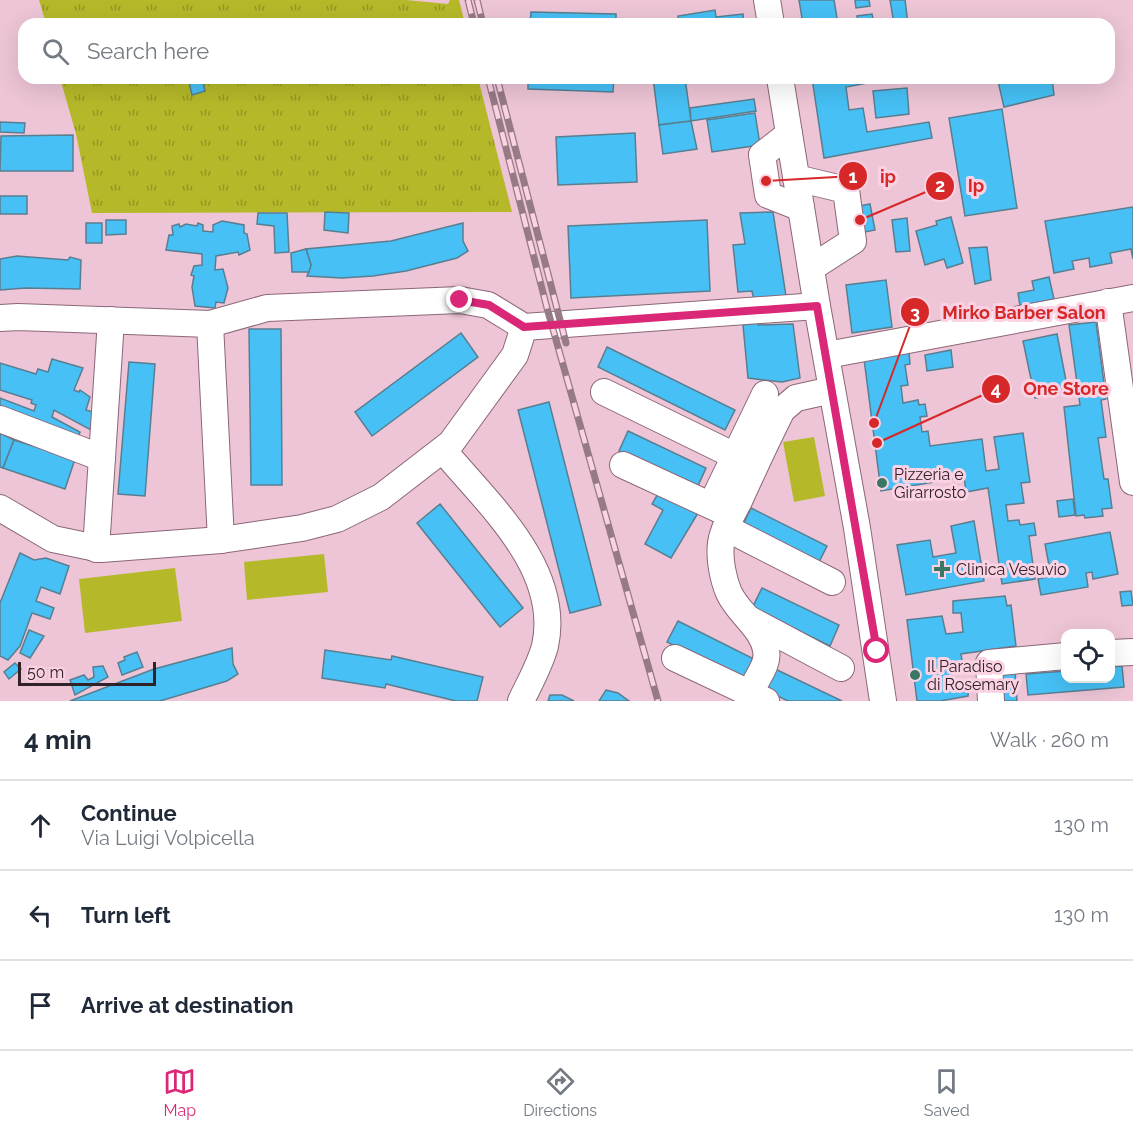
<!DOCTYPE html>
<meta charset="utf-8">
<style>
:root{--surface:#fff;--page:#f2f2f3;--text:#1f2937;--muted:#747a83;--line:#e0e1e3;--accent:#db2777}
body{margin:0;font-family:Raleway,sans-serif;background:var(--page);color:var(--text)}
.controls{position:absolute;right:18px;bottom:18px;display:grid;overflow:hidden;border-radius:12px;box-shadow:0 6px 24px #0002}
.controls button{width:54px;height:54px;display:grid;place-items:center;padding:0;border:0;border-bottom:2px solid var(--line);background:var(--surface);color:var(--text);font:30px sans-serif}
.scale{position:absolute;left:18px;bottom:15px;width:138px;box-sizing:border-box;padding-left:6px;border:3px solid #302228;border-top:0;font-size:16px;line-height:21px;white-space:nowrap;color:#302228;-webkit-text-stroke:4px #fbd2e3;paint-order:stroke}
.stop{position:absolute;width:18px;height:18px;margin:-14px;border:4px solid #db2777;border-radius:50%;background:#fff}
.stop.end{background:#db2777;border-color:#fff;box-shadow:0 2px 6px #0008}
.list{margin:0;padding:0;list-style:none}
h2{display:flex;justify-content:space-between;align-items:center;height:78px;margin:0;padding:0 24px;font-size:26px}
h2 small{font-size:20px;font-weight:400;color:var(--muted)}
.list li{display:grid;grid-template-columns:39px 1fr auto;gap:18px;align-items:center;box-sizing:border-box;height:90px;padding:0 24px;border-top:2px solid var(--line)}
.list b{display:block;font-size:22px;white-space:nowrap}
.list p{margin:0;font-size:20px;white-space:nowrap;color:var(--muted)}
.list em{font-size:20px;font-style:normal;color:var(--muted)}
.icon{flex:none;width:33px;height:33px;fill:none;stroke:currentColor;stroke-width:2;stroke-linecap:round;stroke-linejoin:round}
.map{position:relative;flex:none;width:1133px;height:701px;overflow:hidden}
.search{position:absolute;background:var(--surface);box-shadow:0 6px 24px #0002;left:18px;right:18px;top:18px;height:66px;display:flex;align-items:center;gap:15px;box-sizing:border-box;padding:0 21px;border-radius:18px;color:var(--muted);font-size:22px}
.sheet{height:348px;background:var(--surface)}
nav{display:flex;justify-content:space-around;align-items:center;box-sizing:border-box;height:84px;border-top:2px solid var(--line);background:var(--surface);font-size:16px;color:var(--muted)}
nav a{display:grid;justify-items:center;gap:3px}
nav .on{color:var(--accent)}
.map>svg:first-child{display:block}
.grass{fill:url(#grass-tufts)}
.pitch{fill:#b5b929}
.building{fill:#46c0f5;stroke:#597e91;stroke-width:1.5}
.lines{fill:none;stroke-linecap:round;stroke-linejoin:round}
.minor-casing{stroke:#8b6777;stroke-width:28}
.minor{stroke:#fff;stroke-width:26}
.rail-casing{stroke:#967a86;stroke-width:7}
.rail{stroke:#fbd2e3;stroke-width:4.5;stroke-dasharray:14;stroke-linecap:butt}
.route{stroke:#db2777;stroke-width:8}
.poi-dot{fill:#397764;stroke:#fbd2e3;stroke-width:2}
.labels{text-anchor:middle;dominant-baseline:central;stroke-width:6;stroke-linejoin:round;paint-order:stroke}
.poi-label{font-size:16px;fill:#302228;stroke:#fbd2e3;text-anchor:start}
.leader{fill:none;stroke:#d62828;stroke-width:2}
.callout-dot{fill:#d62828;stroke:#fbd2e3;stroke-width:2}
.mark-label{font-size:18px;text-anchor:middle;font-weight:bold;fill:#fff}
.callout-label{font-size:18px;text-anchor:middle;font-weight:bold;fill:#d62828;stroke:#fbd2e3;stroke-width:6;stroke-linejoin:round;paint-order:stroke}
</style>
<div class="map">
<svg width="1133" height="701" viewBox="0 0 1133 701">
<defs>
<pattern id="grass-tufts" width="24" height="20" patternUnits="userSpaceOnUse" patternTransform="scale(1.5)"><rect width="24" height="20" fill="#b5b929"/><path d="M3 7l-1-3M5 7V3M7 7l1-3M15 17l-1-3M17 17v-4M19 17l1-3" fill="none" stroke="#949623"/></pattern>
</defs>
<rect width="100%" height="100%" fill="#edc5d6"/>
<g class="grass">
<polygon points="39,0 406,0 448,4 450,0 459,0 465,24 46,24"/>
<polygon points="60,78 478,78 512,212 92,213 76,134"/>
</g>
<g class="pitch">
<polygon points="814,437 825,496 794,502 783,442"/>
<polygon points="324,554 328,592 247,600 244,562"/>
<polygon points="175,568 182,621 85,633 79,579"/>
</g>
<g class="building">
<polygon points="799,0 834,0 838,24 803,24"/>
<polygon points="855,0 869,0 870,6 856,8"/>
<polygon points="890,0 905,0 908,24 894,24"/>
<polygon points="715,10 716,17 743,14 744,24 679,24 678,16"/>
<polygon points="531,12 616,14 616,24 530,24"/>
<polygon points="872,14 874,24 858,24 857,16"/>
<polygon points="188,78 202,78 205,91 192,95"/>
<polygon points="528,78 614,78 613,92 528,89"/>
<polygon points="653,78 685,78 691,121 659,125"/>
<polygon points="812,78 867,78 868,83 846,87 849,110 863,108 867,132 929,122 932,138 824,158"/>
<polygon points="1010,78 1052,78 1054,95 1004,107 998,81"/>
<polygon points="907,88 909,114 876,118 873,91"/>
<polygon points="754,99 756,111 691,121 690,108"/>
<polygon points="1002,109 1017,208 965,216 949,118"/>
<polygon points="755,113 760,145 712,152 707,120"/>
<polygon points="691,121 697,149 663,154 659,125"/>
<polygon points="0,122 25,123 24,133 0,132"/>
<polygon points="635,133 637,182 558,185 556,137"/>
<polygon points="73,135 73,171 0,171 1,136"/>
<rect x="0" y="196" width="27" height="18"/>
<polygon points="870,204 875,230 849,235 845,209"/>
<polygon points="1133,207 1133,259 1131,249 1110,253 1112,263 1090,267 1089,258 1072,261 1074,269 1054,273 1045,221"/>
<polygon points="325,212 349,213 348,233 324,230"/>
<polygon points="773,212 786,296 754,301 752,291 738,292 733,245 745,244 740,213"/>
<polygon points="258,213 287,213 289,252 275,253 274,226 257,224"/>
<polygon points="951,217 963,263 947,268 944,259 925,265 916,231 937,225 936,221"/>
<polygon points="907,218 910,251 896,252 892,220"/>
<polygon points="106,220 126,220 126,234 106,235"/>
<polygon points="707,220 710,291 571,298 568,226"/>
<polygon points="222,221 244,225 244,233 247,234 250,250 239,255 238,252 216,256 215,270 223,269 228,288 224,303 216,302 215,308 195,306 192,287 194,276 191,275 194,266 202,265 202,254 166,250 169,235 173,235 172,226 179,224 180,227 186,224 197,226 198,223 203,225 203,231 213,232 213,225"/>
<rect x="86" y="223" width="16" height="20"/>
<polygon points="463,223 463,241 468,251 457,258 406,271 373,276 342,278 307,276 311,265 306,249 391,241"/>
<polygon points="987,247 991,280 975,284 969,248"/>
<polygon points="306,249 311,265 309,272 292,272 291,253"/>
<polygon points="17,256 68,260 70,257 81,260 80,289 25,288 0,290 0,259"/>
<polygon points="1049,277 1054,299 1020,306 1018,293 1034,290 1032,281"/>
<polygon points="886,280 892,327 852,333 846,285"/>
<polygon points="1096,322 1106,399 1101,400 1106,437 1098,438 1104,479 1108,479 1112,508 1102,509 1103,516 1085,518 1084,515 1076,516 1064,407 1080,405 1069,325"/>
<polygon points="758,323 758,325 793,324 800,378 782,382 748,378 743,325"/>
<polygon points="249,329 281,329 282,485 251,485"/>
<polygon points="461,333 478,357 372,436 355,412"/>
<polygon points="1057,334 1068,391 1035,398 1023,341"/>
<polygon points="607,347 735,410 725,430 598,367"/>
<polygon points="951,350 953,367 927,371 925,355"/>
<polygon points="909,352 910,364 905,365 908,385 901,386 903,403 918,400 919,405 925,404 927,416 920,417 922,432 928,431 930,446 982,439 986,471 999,469 994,437 1023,433 1030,482 1021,483 1024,503 1006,505 1008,521 1019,520 1020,525 1034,523 1036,535 1029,536 1035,579 1002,584 988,488 966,492 964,477 881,491 864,359"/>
<polygon points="52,359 83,368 74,390 79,392 80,390 90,397 86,410 96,413 91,430 54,410 52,417 80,432 76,444 0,413 0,398 34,411 36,405 31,403 32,400 0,390 0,363 36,374 38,369 48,372"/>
<polygon points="129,362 155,364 145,496 118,494"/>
<polygon points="549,402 601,605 570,613 518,410"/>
<polygon points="628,431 706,468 697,488 619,451"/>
<polygon points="0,433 14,440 3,468 0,467"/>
<polygon points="14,440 75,459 65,489 3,468"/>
<polygon points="659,492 698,513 671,558 645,544 663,510 652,504"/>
<polygon points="1073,499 1075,515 1059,517 1057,501"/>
<polygon points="440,504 523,608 500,627 417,523"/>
<polygon points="751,508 827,546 817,566 741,529"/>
<polygon points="974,521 984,581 906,595 897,545 930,540 933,557 956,553 951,526"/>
<polygon points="1110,532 1118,574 1093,579 1092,572 1086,573 1088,587 1041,595 1038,579 1051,576 1045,544"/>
<polygon points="20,553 34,560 46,558 69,566 60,594 41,587 36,601 54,608 50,619 32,613 20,646 8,660 0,656 0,603"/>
<polygon points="762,588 839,625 830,646 752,608"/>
<polygon points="1131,591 1133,605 1122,606 1120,592"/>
<polygon points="1005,596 1007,606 1011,605 1016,646 961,654 963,667 951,668 953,684 969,683 968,696 940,701 917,701 907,620 942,616 946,634 963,632 961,613 953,613 953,601"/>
<polygon points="678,621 754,659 743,680 667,642"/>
<polygon points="29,630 44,636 30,658 20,653"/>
<polygon points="232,648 233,664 238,674 227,681 160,701 70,701 154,669"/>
<polygon points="325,650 391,660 392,656 483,677 477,701 456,701 386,684 385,688 322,678"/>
<polygon points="137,652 143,667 122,675 118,663 125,660 124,657"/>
<polygon points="15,663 21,669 9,679 4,672"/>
<polygon points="103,666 108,677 75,695 70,680 84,675 88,680 94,677 93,667"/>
<polygon points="1122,666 1124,687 1028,695 1026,674 1066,671 1066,678 1110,678 1110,667"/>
<polygon points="773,668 842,701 788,701 763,689"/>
<polygon points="1015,670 1017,701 998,701 996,672"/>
<polygon points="606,690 618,693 629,701 599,701"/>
<polygon points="550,695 562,695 574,701 548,701"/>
</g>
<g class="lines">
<g class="minor-casing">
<g id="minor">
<polyline points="767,0 771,24"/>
<polyline points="780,78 817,306 857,528 883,701"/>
<polyline points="789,134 762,155 768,195 801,208"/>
<polyline points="796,178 846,190 853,241 811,268"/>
<polyline points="1108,302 1133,482"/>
<polyline points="0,318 18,317 210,324 267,308 460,300 488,305 524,327 817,306"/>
<polyline points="210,324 221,540"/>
<polyline points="827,355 1133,298"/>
<polyline points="604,392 735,456"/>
<polyline points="0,419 102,458"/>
<path d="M443 450C488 504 562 569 545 646 540 665 529 684 521 701"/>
<polyline points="623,465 729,514"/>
<polyline points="0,508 53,539 101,549 221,540 302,528 337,519 381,497 451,443 515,355 524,327"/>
<polyline points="719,509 717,493 765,394"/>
<polyline points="726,528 832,582"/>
<polyline points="96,549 111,320"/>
<polyline points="749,619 841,668"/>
<polyline points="1110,653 1133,652"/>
<polyline points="675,658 766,701"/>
<path d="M751 701C749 682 770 669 766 650 762 627 738 613 729 593 723 579 719 559 721 543 723 529 732 514 739 501 753 470 767 440 782 410L796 398 832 390"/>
<polyline points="991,701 989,663 1066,656"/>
</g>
</g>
<use href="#minor" class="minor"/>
<g class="rail-casing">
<g id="rail">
<polyline points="468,0 474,24"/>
<polyline points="477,0 483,24"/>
<polyline points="488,78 547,308 658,701"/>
<polyline points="497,78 566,343"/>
</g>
</g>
<use href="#rail" class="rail"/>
</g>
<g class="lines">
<polyline class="route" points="460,300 489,305 524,327 817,306 877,651"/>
</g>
<g class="poi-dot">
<circle cx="882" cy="483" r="6"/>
<path d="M939 560h6v6h6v6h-6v6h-6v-6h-6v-6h6z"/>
<circle cx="915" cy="675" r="6"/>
</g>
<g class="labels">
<g class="poi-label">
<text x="894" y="474">Pizzeria e<tspan x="894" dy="18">Girarrosto</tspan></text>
<text x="956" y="569">Clinica Vesuvio</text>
<text x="927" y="666">Il Paradiso<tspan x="927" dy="18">di Rosemary</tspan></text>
</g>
</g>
<path class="leader" d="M766 181L853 176M860 220L940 186M874 423L915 312M877 443L996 389"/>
<g class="callout-dot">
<circle cx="766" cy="181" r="6"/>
<circle cx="860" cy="220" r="6"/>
<circle cx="874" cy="423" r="6"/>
<circle cx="877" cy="443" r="6"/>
<circle cx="853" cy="176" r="15"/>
<circle cx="940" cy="186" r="15"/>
<circle cx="915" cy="312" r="15"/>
<circle cx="996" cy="389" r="15"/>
</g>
<g class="mark-label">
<text x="853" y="183">1</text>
<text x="940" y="192">2</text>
<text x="915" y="319">3</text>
<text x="996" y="395">4</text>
</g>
<g class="callout-label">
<text x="888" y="183">ip</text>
<text x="976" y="192">Ip</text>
<text x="1024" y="319">Mirko Barber Salon</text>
<text x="1066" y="395">One Store</text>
</g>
</svg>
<div class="controls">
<button><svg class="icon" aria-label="locate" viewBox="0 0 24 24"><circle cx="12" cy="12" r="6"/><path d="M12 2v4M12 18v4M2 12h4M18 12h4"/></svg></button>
</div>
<div class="scale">50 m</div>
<div class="stop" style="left:877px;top:651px"></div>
<div class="stop end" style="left:460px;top:300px"></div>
<div class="search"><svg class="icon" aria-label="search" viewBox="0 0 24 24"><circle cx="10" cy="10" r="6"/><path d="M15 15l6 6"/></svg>Search here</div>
</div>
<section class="sheet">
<h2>4 min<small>Walk · 260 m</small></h2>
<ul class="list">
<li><svg class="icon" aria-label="ahead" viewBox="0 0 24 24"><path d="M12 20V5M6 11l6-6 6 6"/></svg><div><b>Continue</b><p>Via Luigi Volpicella</p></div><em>130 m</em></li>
<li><svg class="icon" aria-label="left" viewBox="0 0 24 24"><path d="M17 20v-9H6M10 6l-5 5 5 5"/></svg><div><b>Turn left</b></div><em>130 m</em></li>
<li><svg class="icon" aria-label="arrive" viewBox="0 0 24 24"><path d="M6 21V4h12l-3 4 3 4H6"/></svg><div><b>Arrive at destination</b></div></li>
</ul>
</section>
<nav>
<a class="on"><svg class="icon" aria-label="map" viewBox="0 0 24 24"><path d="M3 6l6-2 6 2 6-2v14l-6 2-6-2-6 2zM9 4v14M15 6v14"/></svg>Map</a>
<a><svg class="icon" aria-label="directions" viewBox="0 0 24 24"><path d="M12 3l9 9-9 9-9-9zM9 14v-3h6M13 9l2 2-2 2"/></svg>Directions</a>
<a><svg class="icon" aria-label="saved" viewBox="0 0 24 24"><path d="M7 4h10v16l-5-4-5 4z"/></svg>Saved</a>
</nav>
